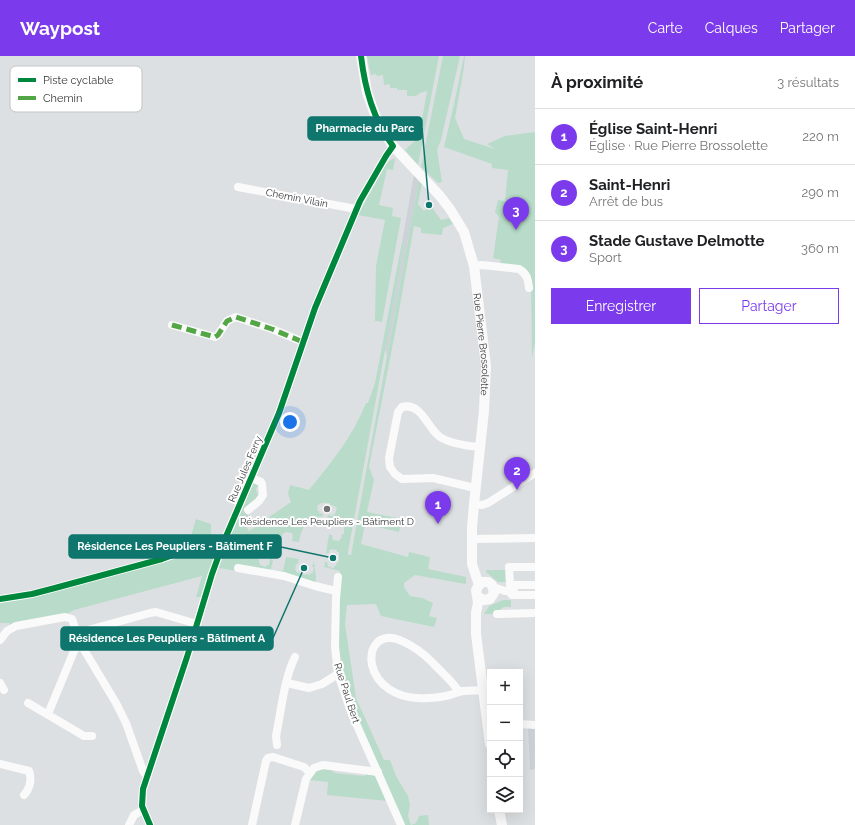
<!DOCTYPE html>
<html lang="fr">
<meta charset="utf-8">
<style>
:root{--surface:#fff;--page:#f6f6f6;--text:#202124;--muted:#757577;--line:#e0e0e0;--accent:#7c3aed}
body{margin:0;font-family:Raleway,sans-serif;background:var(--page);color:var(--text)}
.controls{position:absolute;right:12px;bottom:12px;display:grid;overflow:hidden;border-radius:0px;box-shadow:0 4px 16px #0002}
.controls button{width:36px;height:36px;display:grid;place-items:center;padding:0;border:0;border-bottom:1px solid var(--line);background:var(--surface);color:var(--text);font:20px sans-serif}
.you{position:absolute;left:290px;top:366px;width:14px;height:14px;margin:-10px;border:3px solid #fff;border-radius:50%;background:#1a73e8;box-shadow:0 0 0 6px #1a73e833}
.badge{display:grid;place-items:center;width:26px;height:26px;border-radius:50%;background:var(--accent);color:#fff;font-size:13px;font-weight:700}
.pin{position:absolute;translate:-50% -33px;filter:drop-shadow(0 1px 2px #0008)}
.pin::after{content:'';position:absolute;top:21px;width:14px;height:12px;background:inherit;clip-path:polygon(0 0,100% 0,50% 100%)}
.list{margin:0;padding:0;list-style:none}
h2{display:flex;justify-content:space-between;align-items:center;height:52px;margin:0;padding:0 16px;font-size:17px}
h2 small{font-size:13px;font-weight:400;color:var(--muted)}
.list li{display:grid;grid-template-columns:26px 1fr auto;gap:12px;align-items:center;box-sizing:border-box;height:56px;padding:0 16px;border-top:1px solid var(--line)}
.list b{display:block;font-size:15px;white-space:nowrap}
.list p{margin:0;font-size:13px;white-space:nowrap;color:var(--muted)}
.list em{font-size:13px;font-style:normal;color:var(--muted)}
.actions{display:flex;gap:8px;padding:12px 16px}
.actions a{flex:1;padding:9px 0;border:1px solid var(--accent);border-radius:0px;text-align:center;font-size:14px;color:var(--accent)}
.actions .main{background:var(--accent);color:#fff}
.icon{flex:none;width:22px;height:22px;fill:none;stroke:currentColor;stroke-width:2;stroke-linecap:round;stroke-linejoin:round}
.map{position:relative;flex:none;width:535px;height:769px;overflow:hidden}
header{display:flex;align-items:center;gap:24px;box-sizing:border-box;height:56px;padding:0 20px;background:var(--accent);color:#fff}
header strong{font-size:19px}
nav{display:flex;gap:22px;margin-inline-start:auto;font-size:14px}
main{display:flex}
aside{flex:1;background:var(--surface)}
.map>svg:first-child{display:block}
.built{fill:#ccd2d8}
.green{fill:#b8dcc9}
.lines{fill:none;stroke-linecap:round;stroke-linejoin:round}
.minor{stroke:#fafafb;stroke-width:8}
.major{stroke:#fafafb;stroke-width:10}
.quiet{stroke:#53a645;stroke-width:5;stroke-dasharray:10 5;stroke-linecap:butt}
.cycleway-casing{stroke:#fff;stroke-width:8}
.cycleway{stroke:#00873e;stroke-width:6}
.poi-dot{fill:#727375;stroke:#fff;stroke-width:1.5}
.labels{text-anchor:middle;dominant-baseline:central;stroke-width:4;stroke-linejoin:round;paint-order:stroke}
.street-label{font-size:10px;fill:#38393b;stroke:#fff}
.poi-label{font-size:10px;fill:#38393b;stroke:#fff}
.key{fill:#fff;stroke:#c3c4c4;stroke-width:1}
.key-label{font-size:11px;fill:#38393b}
.leader{fill:none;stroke:#0f766e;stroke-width:1.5}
.callout-dot{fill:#0f766e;stroke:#fff;stroke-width:1.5}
.callout{fill:#0f766e;stroke:#0f766e;stroke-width:1.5}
.callout-label{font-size:11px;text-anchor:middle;font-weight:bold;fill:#fff}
</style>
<header>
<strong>Waypost</strong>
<nav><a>Carte</a><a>Calques</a><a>Partager</a></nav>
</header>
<main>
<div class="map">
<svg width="535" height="769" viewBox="0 0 535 769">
<rect width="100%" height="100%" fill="#dde0e2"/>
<g class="built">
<polygon points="414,119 419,123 387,299 385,293 397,229 404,187 402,186"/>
<polygon points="535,671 535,713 530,714 528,672"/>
</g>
<g class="green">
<polygon points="367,0 439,0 418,109 405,94 417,83 424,53 427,35 420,37 416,40 407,40 407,34 397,34 397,32 390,32 390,28 384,29 383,19 377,20 376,18 371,19"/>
<polygon points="443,0 460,0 441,84 437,94 442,126 438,127 421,111"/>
<polygon points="464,0 465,0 464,11 455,62 464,83 495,93 487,88 505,80 535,76 535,287 532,303 531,220 525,212 500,208 501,204 493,202 499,161 495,156 498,144 505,145 508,114 492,112 492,108 444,91 454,48"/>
<polygon points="393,103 395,103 393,114 387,113 379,149 393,152 392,160 401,162 382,266 375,265 376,210 385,164 358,159 384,112 389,105"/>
<path d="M419 123 422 127 418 148 424 155 431 150 441 164 449 162 453 168 443 172 442 179 421 177V172L414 170 396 272 369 411 374 424 367 456 402 463 399 476 365 468 361 488 408 501 409 496 430 501 428 513 466 521V528L415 519 404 527V531L410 540 422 542 433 547 429 560 437 562 434 571 381 560 376 548 347 549 345 568 356 642 384 704H390L396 720 408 740 410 749 408 760 411 769 416 767 419 760 428 759 429 769H403L353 655 339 610 337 547 340 515 324 511 325 506H327L328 511 334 512V510H336L337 506H339V496H337V494L331 493V494H329V497H326L329 478 332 479 333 484 339 485 340 483H341L342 478H344V469L342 468 343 466 336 465V467H334V470H330L331 467H326L328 459 333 460 334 458H335L337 452 335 451V450L330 449V447H321L320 449 318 448 317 455H319V457L323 458V460C306 462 302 471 299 486L292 485 293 479H292V477L286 476 285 477H283L282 482H281V496L274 494 273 501 270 500 271 495 270 494V492L264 491 263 493H261L260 497H259V507H260V509L266 511 267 509H269L270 503 273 504 271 514 283 515 286 501 299 503 298 508H296L295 514H296V516L305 519 306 518 310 519 311 517H313L314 511H312L314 505 316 521 315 528 219 512 228 486 253 427 259 430 256 432 257 438 260 439 246 456 248 460 242 464 249 475 291 446 288 438 290 429 309 434C331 407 353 380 366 347H368L375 327 402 186 404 187 397 229 348 496V499H351Z"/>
<polygon points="196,463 211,468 211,489 216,490 217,493 201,541 196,541 202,520 74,554 67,558 10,570 9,567 0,567 0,544 32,539 55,533 188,495 190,483"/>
<polygon points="486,514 506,514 508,526 498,526 486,516"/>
<polygon points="503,544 511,544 511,551 504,551 494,558 484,558 489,550"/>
<polygon points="323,713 331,714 335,717 364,720 367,718 375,719 387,745 327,739 328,726 309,724 315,715"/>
</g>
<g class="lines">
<g class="minor">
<polyline points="238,131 356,153"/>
<path d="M474 210 482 209 519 213C527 218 528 223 529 232"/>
<polyline points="172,269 215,281 218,279 227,265 236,261 272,273 303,286"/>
<path d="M475 432 433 422 402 423 395 418 390 411 389 402 398 356 402 351C422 346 427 372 440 381 451 388 467 390 480 391"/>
<polyline points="474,448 482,449 488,447 535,417"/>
<polyline points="248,454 259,445 263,439 262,428 261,426 252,422"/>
<polyline points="472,483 535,482"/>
<polyline points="238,512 284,520 315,530 336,535"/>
<polyline points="338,521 336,543 335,590 338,618 351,656 401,769"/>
<polyline points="510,529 509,511 535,511"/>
<polyline points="535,529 510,529 511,538 512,539 535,539"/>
<polyline points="493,531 505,535 514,535"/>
<polyline points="497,558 535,557"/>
<polyline points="77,577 150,557 156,556 197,568"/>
<polyline points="0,584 7,575 16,570 65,561 72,563 80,587 116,647 126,667 143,715 147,720"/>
<polyline points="0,627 4,634"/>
<polyline points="287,627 309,632 322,628 338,618"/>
<path d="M459 636C453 625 441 616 433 607 421 595 387 568 374 591 371 596 371 603 372 609 377 630 397 641 417 642 432 643 446 641 459 636 464 634 477 635 483 634"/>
<polyline points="28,647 84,680 92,680"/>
<polyline points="48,658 74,595 80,587"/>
<polyline points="520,668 535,669"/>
<path d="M277 689 276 680C281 656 284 623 295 601"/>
<path d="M0 708 29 715C32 723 30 733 24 739"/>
<polyline points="129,769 134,759 143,754"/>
<polyline points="150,769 142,750 143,733 187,601 212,518 224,485 279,357 315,252 336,202 360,145 386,100 393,90"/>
<polyline points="252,769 266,705 268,702 273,701 304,711 309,716"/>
<polyline points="295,769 306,723 314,712 323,709 378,716"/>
</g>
<g class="major">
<path id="s1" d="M361 0 367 36 374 56 381 72 393 90 440 140 450 153 464 176 474 210 486 310 484 355 474 448 472 472V508L479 529"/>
<polyline points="477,540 484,544 490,543 494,537 492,529 488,526 483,526 479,529 476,534 478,547 476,557 476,578 490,688"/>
<polyline points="499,754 502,769"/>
</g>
<polyline class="quiet" points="172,269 215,281 218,279 227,265 236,261 272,273 303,286"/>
<g class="cycleway-casing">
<g id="cycleway">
<polyline points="0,543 32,538 55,532 162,503 212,485 224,485"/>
<path d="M150 769 142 750 143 733 187 601 212 518 224 485 279 357 315 252 336 202 360 145 386 100 393 90C373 63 365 33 361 0"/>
</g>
</g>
<use href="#cycleway" class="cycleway"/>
</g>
<circle class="poi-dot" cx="327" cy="453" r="4"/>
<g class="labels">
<g class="street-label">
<text transform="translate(297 142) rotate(11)">Chemin Vilain</text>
<text stroke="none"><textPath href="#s1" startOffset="323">Rue Pierre Brossolette</textPath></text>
<text transform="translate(245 413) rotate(-67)">Rue Jules Ferry</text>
<text transform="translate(347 637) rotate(72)">Rue Paul Bert</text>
</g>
<g class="poi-label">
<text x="327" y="465">Résidence Les Peupliers - Bâtiment D</text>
</g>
</g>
<rect x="10" y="10" width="132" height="46" rx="6" class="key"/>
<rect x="18" y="22" width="18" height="4" fill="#00873e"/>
<rect x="18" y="40" width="18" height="4" fill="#53a645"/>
<g class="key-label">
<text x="43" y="28">Piste cyclable</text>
<text x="43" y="46">Chemin</text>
</g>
<path class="leader" d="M429 149L422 72M333 502L281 491M304 512L273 582"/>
<g class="callout-dot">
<circle cx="429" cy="149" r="4"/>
<circle cx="333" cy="502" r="4"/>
<circle cx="304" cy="512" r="4"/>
</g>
<g class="callout">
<rect x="308" y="61" width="114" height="23" rx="4"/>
<rect x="69" y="479" width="212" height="23" rx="4"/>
<rect x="61" y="571" width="212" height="23" rx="4"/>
</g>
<g class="callout-label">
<text x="365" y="76">Pharmacie du Parc</text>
<text x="175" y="494">Résidence Les Peupliers - Bâtiment F</text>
<text x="167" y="586">Résidence Les Peupliers - Bâtiment A</text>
</g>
</svg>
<div class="controls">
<button>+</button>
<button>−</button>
<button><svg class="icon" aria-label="locate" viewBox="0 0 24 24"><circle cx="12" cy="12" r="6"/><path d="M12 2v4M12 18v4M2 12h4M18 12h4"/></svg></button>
<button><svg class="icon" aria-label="layers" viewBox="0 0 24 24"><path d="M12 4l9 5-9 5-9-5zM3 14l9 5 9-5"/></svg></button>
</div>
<div class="you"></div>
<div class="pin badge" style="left:438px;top:468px">1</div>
<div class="pin badge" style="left:517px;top:434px">2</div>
<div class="pin badge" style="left:516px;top:174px">3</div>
</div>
<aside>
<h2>À proximité<small>3 résultats</small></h2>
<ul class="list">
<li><span class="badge">1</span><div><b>Église Saint-Henri</b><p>Église · Rue Pierre Brossolette</p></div><em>220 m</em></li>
<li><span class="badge">2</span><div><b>Saint-Henri</b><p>Arrêt de bus</p></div><em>290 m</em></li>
<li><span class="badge">3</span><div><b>Stade Gustave Delmotte</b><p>Sport</p></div><em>360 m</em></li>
</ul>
<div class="actions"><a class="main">Enregistrer</a><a>Partager</a></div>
</aside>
</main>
